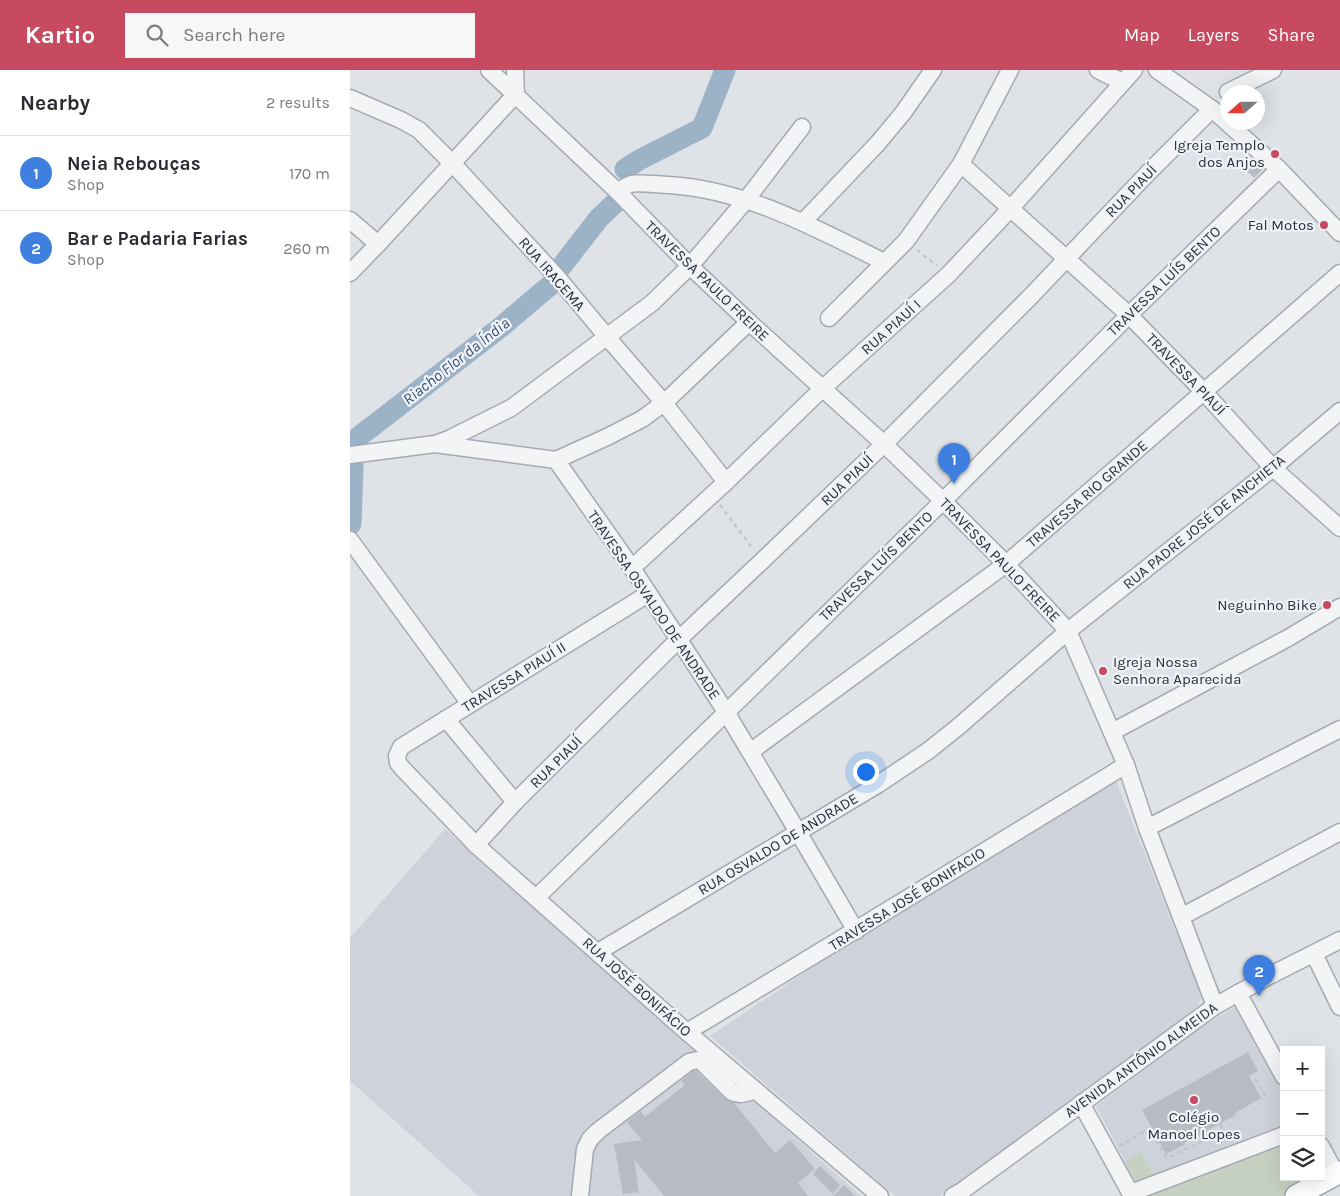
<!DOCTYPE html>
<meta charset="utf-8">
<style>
:root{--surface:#fff;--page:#f7f7f7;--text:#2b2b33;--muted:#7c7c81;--line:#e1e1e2;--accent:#c74a60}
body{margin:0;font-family:Karla,sans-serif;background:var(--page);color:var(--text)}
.controls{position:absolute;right:15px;bottom:15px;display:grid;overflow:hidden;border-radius:0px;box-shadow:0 5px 20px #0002}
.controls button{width:45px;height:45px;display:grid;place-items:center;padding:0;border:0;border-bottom:1px solid var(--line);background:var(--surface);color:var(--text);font:25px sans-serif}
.compass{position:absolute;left:870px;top:15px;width:45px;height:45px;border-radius:50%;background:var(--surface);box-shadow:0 5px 20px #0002;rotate:249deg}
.you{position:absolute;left:515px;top:701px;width:18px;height:18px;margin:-12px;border:4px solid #fff;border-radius:50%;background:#1a73e8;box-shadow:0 0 0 8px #1a73e833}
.badge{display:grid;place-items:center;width:32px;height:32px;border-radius:50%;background:var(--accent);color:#fff;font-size:16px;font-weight:700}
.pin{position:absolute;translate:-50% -41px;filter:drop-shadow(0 1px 2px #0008)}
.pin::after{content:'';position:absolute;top:26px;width:18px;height:15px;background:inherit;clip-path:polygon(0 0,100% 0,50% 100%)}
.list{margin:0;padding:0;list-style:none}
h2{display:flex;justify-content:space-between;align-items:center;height:65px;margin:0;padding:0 20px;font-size:21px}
h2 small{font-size:16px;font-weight:400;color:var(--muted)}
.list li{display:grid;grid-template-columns:32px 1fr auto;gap:15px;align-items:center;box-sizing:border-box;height:75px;padding:0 20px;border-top:1px solid var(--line)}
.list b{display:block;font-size:19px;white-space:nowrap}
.list p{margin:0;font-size:16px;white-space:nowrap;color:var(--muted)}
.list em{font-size:16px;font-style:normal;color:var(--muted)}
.icon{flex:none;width:28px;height:28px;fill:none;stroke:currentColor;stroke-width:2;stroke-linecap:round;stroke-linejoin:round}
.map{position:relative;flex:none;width:990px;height:1126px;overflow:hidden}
header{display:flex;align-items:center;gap:30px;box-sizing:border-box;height:70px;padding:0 25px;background:var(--accent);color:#fff}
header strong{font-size:24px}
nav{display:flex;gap:28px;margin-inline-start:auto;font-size:18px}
.search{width:350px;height:45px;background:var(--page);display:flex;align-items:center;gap:12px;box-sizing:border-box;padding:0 18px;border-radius:0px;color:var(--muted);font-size:19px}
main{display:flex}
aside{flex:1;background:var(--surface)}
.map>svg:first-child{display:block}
.built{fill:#ced2da}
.green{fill:#c6d1c1}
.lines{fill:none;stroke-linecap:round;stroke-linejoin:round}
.river{stroke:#9cb2c6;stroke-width:21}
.building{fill:#b7bcc4}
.minor-casing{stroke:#a5aab2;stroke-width:19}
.major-casing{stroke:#9fa8b3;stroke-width:24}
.path{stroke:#bec1c6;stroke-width:2;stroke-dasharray:4 4;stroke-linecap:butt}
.minor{stroke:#f2f4f6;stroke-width:16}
.major{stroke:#fff;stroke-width:21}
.poi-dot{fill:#c74a60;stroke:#eff2f6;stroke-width:2}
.labels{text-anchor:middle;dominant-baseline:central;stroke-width:4.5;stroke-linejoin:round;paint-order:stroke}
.poi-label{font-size:15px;fill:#29313e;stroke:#eff2f6;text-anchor:end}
.street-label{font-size:15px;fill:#29313e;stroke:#eff2f6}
.water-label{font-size:16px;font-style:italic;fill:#355170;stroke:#eff2f6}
</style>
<header>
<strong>Kartio</strong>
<div class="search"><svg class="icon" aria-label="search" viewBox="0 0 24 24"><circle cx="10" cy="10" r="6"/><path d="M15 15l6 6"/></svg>Search here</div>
<nav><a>Map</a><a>Layers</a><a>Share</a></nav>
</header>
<main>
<aside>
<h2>Nearby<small>2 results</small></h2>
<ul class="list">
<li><span class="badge" style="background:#3f7fe0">1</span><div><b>Neia Rebouças</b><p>Shop</p></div><em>170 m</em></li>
<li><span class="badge" style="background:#3f7fe0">2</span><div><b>Bar e Padaria Farias</b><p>Shop</p></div><em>260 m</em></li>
</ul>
</aside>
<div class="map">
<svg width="990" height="1126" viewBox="0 0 990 1126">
<rect width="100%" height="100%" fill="#dfe3e8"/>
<g class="built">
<polygon points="765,709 852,927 847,937 645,1090 589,1126 545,1126 360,966 466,895"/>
<polygon points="95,759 251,895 511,1126 129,1126 0,1011 0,868"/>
<polygon points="887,936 934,1025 934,1058 805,1109 775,1092 746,1036 850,958"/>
</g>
<g class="green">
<polygon points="934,1076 934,1107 967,1107 934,1126 795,1126 883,1093"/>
<polygon points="791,1082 805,1109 787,1116 775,1092"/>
</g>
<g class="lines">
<g class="river">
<polyline points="275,99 289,90 352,58 375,0"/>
<polyline points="211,197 249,148 265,133"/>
<polyline points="6,369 151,257 204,212"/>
<polyline points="1,454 3,397"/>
</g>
</g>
<g class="building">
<polygon points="905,91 913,99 904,108 896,100"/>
<polygon points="898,982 908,1001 899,1006 911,1028 885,1043 886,1045 834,1073 835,1074 816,1084 792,1040"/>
<polygon points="343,1001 346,1001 375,1029 384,1033 425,1083 440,1070 465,1099 448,1113 458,1126 314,1126 284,1089 289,1122 273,1124 264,1074 292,1070 277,1052 291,1041 295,1047 335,1015 331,1011"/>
<polygon points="470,1096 490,1115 483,1124 463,1104"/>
<polygon points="494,1115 505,1126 483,1126"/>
</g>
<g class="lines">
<g class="minor-casing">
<g id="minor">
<polyline points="139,0 268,122 340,196 399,252 534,374 593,431 656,494 718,561 776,695 797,758 865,936"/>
<polyline points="748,0 772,12"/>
<polyline points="807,0 862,39 929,99 990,163"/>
<polyline points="878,22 923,0"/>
<polyline points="0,28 51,50 69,60 103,94 208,208 257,267 314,333 376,412"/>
<polyline points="611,94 779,245 854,322 923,398 990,458"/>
<path d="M268 122C271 120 276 115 281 114 287 112 311 115 319 115 397 120 465 158 534 192"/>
<polyline points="0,150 28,174"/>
<polyline points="453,152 528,73 553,43 583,0"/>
<polyline points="0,203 28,174 166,24 165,0"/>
<polyline points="479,248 556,171 611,94 660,0"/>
<polyline points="88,373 99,369 161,338 302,233 340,196 396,130 452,57"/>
<polyline points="0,385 85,374 206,390 282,498 376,642 448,762 506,861"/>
<polyline points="206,390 257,367 292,349 314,333 399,252"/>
<polyline points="0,470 120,634"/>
<polyline points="282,498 376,412 473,318 599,204 661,138 784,0"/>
<polyline points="298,524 51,677 47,686 48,693 53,699 126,775 337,962 530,1126"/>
<polyline points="96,649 165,732"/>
<polyline points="762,662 938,568 990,537"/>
<polyline points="400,682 656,494 990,203"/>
<polyline points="797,758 990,659"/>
<polyline points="126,775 165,732 328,570 412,491 534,374 681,226 798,103 862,39"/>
<polyline points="186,828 593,431 779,245 929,99"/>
<polyline points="831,847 990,762"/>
<polyline points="248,882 527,715 578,681 608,657 718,561 923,398 990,341"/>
<polyline points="964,884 990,937"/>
<polyline points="888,923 934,1007"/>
<path d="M337 962C484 874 629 784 776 695"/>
<polyline points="731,1033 782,1126"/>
<polyline points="971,1076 986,1104"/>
<polyline points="781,1123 934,1065"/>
<path d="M230 1126 235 1079 240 1069 248 1061 339 992 348 990 351 991 382 1022C390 1026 397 1023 405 1020"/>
<polyline points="603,1126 612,1121 865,936 919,906 990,870"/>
</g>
</g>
<g class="major-casing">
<polyline id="major" points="946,1126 990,1102"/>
</g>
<g class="path">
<polyline points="567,180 587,196"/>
<polyline points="370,435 403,479"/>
<polyline points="905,1009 915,1026"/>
<polyline points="870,1054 874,1061"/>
<polyline points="769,1076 799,1059 817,1088 874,1061 877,1071"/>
</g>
<use href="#minor" class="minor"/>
<use href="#major" class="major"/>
</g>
<g class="poi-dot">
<circle cx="925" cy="84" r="5"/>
<circle cx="974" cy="155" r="5"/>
<circle cx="977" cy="535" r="5"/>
<circle cx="753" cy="601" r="5"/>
<circle cx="844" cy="1030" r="5"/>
</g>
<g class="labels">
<g class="poi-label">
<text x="915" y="75">Igreja Templo<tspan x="915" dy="17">dos Anjos</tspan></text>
<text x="964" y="155">Fal Motos</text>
<text x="967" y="535">Neguinho Bike</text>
<text x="763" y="592" text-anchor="start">Igreja Nossa<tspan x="763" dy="17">Senhora Aparecida</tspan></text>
<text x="844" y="1047" text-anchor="middle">Colégio<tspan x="844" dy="17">Manoel Lopes</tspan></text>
</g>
<g class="street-label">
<text transform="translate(781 121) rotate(-46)">RUA PIAUÍ</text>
<text transform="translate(202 204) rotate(49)">RUA IRACEMA</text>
<text transform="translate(357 211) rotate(44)">TRAVESSA PAULO FREIRE</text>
<text transform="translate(814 211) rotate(-44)">TRAVESSA LUÍS BENTO</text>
<text transform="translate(541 257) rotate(-42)">RUA PIAUÍ I</text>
<text transform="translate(836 304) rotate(46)">TRAVESSA PIAUÍ</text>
<text transform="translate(497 410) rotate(-44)">RUA PIAUÍ</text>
<text transform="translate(737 424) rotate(-41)">TRAVESSA RIO GRANDE</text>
<text transform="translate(854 452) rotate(-39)">RUA PADRE JOSÉ DE ANCHIETA</text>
<text transform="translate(650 490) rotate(46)">TRAVESSA PAULO FREIRE</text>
<text transform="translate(526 496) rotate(-44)">TRAVESSA LUÍS BENTO</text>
<text transform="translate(304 535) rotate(56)">TRAVESSA OSVALDO DE ANDRADE</text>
<text transform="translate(164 607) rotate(-32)">TRAVESSA PIAUÍ II</text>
<text transform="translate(206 692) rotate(-45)">RUA PIAUÍ</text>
<text transform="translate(428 774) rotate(-31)">RUA OSVALDO DE ANDRADE</text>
<text transform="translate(557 829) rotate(-32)">TRAVESSA JOSÉ BONIFACIO</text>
<text transform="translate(287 917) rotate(42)">RUA JOSÉ BONIFÁCIO</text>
<text transform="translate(791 990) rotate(-36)">AVENIDA ANTÔNIO ALMEIDA</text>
</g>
<g class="water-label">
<text transform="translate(106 291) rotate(-38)">Riacho Flor da Índia</text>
</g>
</g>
</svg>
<div class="controls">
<button>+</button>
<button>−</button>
<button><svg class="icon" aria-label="layers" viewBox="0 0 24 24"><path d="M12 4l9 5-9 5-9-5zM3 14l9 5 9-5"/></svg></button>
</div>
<svg class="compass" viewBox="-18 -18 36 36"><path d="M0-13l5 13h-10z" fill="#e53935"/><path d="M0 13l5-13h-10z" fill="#7c7c81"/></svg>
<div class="you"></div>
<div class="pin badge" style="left:604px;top:414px;background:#3f7fe0">1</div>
<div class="pin badge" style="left:909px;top:926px;background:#3f7fe0">2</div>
</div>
</main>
